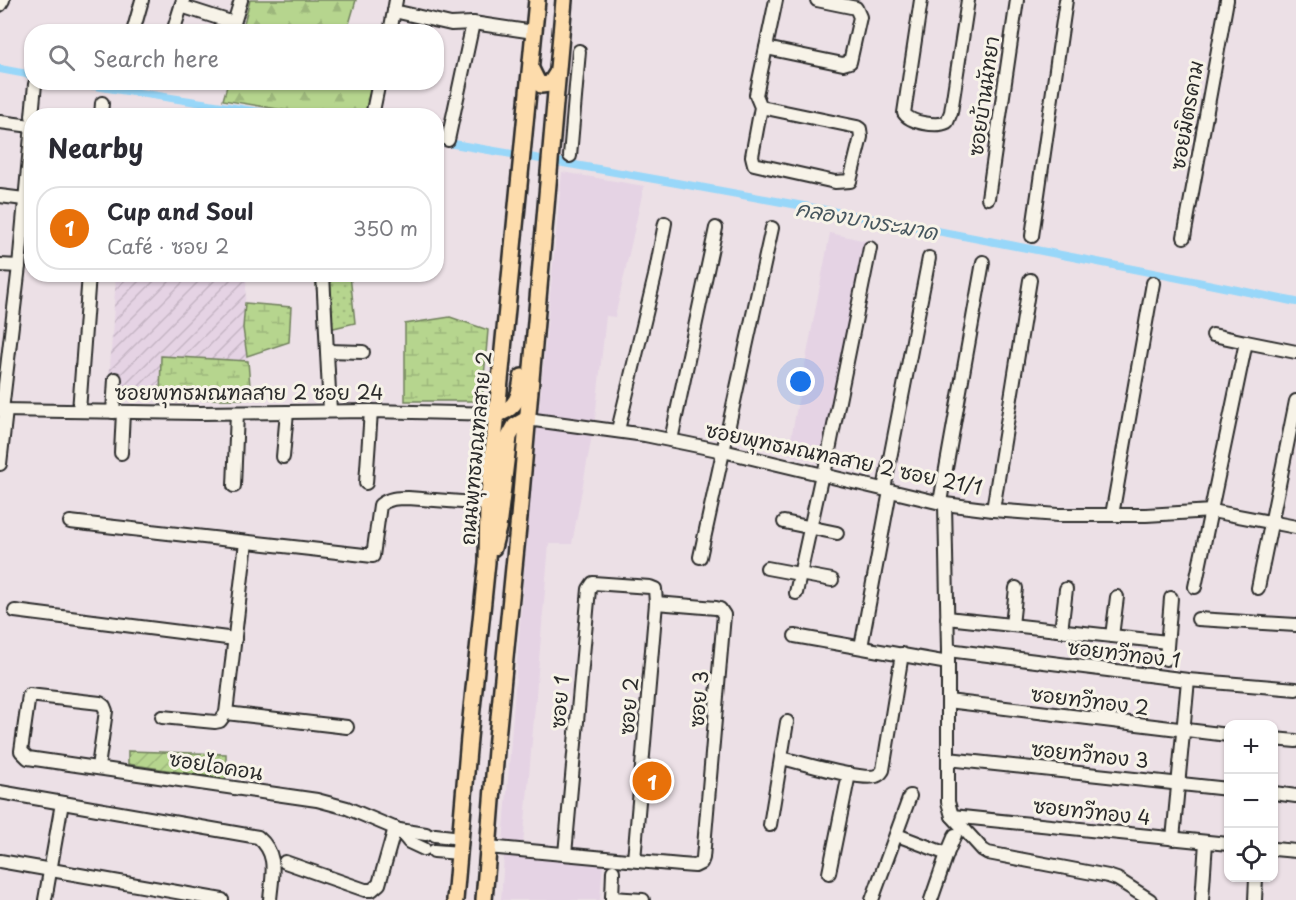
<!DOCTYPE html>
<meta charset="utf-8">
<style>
:root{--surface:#fff;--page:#f7f7f7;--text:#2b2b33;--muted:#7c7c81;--line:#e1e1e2;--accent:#0b8043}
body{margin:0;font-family:"Playpen Sans","Playpen Sans Thai",sans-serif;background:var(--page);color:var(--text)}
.controls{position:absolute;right:18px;bottom:18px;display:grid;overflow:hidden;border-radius:12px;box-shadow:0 2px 4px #0004}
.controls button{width:54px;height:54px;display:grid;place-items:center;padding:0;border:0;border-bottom:2px solid var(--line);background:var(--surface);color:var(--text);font:30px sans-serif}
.you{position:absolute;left:801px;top:382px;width:21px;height:21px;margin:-15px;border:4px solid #fff;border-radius:50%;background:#1a73e8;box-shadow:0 0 0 9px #1a73e833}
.badge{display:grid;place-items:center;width:39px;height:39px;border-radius:50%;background:var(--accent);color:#fff;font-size:20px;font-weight:700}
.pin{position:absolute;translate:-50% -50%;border:3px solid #fff;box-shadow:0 2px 6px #0006}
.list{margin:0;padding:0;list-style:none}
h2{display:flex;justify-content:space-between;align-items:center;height:78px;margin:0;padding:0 24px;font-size:26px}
h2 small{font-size:20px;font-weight:400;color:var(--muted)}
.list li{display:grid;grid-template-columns:39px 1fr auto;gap:18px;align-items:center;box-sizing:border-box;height:84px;margin:0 12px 12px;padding:0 12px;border:2px solid var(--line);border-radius:24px}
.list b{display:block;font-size:22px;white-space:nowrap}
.list p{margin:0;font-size:20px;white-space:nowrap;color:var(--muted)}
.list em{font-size:20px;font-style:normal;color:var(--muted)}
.icon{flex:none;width:33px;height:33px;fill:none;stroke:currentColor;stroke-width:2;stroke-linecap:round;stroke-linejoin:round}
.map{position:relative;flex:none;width:1296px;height:900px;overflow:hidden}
.search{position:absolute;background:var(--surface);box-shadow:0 2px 4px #0004;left:24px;top:24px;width:420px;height:66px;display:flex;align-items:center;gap:15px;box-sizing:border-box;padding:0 21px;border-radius:24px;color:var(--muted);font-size:22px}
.panel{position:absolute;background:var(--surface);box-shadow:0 2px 4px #0004;left:24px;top:108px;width:420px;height:174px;border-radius:24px}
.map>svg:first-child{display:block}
.built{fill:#e5d3e4}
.industrial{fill:url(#industrial-furrows)}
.grass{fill:url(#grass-dots);stroke:#70805c;stroke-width:1.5}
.forest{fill:url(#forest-firs);stroke:#70805c;stroke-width:1.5}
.wetland{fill:url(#wetland-marsh);stroke:#70805c;stroke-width:1.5}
.garden{fill:url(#garden-furrows);stroke:#70805c;stroke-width:1.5}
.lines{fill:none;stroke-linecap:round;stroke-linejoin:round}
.canal{stroke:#98d7f9;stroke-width:8}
.minor-casing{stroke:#2b2b2b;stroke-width:16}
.major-casing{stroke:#2b2b2b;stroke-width:20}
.minor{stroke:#f7f3e8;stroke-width:12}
.major{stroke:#fddcac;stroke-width:15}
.labels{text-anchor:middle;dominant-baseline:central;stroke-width:6;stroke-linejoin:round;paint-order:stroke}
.street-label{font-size:20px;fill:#2b2b2b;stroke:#f7f3e8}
.water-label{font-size:21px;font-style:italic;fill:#46565e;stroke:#f7f3e8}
</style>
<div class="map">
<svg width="1296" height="900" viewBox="0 0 1296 900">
<defs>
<pattern id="industrial-furrows" width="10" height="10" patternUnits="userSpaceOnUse" patternTransform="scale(1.5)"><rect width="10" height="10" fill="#e5d3e4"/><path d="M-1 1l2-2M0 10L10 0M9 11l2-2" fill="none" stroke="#c5b5c4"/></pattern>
<pattern id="grass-dots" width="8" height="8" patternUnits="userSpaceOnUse" patternTransform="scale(1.5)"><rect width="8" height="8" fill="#b6d58e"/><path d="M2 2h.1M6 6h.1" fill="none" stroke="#9db77b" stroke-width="1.8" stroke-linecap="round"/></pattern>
<pattern id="forest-firs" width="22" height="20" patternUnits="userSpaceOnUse" patternTransform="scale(1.5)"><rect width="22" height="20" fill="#b6d58e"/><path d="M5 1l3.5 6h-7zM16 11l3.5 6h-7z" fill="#9db77b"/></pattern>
<pattern id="wetland-marsh" width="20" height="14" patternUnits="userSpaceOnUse" patternTransform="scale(1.5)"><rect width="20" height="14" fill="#b6d58e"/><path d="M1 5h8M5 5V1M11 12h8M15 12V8" fill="none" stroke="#9db77b"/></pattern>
<pattern id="garden-furrows" width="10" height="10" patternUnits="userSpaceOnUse" patternTransform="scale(1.5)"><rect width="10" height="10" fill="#b6d58e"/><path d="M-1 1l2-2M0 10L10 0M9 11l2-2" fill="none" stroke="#9db77b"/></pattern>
</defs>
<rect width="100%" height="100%" fill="#ece0e6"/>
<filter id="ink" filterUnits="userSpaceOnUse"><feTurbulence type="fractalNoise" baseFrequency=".0167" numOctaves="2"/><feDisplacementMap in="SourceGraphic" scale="12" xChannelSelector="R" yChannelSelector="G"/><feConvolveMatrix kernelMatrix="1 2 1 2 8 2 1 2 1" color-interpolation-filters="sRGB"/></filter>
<g filter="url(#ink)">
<g class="built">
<polygon points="562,172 644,186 615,317 606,316 595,419 572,544 549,544 523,845 503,843 528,521"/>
<polygon points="830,233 866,241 822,463 788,454"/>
<polygon points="504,856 603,863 600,900 501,900"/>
</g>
<polygon class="industrial" points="116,275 247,275 243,328 248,361 162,356 160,399 108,397"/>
<polygon class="grass" points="315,275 350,275 355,323 321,331"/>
<g class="forest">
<polygon points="250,0 356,0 347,31 242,31"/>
<polygon points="228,83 228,82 372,83 365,116 314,115 223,100"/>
</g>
<g class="wetland">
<polygon points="245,303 291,307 289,342 247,356 243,328"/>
<polygon points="450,317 488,330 482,401 405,401 405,324"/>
<polygon points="161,356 248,361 251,399 160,399"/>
</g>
<polygon class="garden" points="128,751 226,754 226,779 128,764"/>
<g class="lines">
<g class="canal">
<polyline points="0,69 32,75"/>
<polyline points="70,82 285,116"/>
<path d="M436 141C724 190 1010 243 1296 302"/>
</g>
<g class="minor-casing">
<g id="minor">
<polyline points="396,0 394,11 451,24 473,23 534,32"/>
<path d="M921 0 904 113C910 123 937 127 947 122L951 112 968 0"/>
<polyline points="0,5 3,0"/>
<polyline points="181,6 234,23 241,0"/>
<polyline points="133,32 142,0"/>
<polyline points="173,32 183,0"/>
<polyline points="390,32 394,11"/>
<polyline points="766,48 843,64 850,62 860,17 856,8 817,0"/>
<polyline points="761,107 857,127 860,129 861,137 850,181 835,182 754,164 752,156 761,107 756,95 776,0"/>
<polyline points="32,116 35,84"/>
<polyline points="101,116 102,103"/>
<polyline points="372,116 379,82"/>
<polyline points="0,122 31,126"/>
<polyline points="448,140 473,23"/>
<polyline points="570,156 579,51"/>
<polyline points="0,196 24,199"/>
<polyline points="988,198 1017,0"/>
<polyline points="1032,236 1066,0"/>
<polyline points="1184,237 1227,0"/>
<polyline points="0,265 19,266"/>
<polyline points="323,274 330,411"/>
<polyline points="1213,335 1246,342"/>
<polyline points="328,351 363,352"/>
<polyline points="0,410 200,413 371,411 498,414"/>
<polyline points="2,410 19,266 32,125"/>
<polyline points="79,411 89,274"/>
<polyline points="113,412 115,379"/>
<polyline points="527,419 645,435 723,451 945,504 993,510 1058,515 1146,515 1212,511 1296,527"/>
<polyline points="618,430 655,276 665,223"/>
<polyline points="671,440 716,228"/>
<polyline points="121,453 123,412"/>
<polyline points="283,457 287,412"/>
<polyline points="0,464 6,410"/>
<polyline points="824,475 870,248"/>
<polyline points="366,483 371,411"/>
<polyline points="234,486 237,413"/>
<polyline points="884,489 929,258"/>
<polyline points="940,502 983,262"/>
<polyline points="945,504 948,650 948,802 952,816 983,850 988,853 1108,876 1117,879 1150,900"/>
<polyline points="993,510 1030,280"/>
<polyline points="1112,515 1153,283"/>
<path d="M70 522 373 556 380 505C389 498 397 498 408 498L488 504"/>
<polyline points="784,522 837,533"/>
<polyline points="700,557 772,228"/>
<polyline points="767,568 832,580"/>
<polyline points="1195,587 1246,342 1296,352"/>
<polyline points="1258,588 1296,401"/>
<polyline points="796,593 822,474"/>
<polyline points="15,611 235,639"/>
<polyline points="947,618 1167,642"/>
<polyline points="1198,619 1296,625"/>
<polyline points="1012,625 1016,588"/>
<polyline points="1061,631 1066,589"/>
<polyline points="795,636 948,663"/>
<polyline points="1112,636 1117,597"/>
<polyline points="861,647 890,491"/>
<polyline points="948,650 1188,680 1296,689"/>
<polyline points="1166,659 1171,598"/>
<polyline points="948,701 1228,735"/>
<polyline points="226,713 347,727"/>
<polyline points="162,717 215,722 220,721 226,713 246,542"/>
<polyline points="1274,739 1296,741"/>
<polyline points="781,758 787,722"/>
<polyline points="948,759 1228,789"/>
<polyline points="98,767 106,711 104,706 100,703 29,695 21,751 28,758 317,800 347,808 399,830 426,834"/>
<path d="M0 792 258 837C279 855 272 875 270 900"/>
<polyline points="1274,793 1296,796"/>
<polyline points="952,816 1228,844"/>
<path d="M770 825 781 758C800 762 861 781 876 776 881 774 881 773 883 770L902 654"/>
<polyline points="399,830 409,842 424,849"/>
<polyline points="435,835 461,838"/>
<polyline points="897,835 947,854 931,900"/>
<polyline points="1173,839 1188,680"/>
<polyline points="488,847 681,865 695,866 701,863 703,858 724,615 720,609 716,608 656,603"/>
<polyline points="1274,849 1296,851"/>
<polyline points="434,851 460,853"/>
<polyline points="565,854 589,589 593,583 650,587 655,589 656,603 634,860"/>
<polyline points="947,854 955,835"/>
<polyline points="0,861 222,900"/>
<polyline points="285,862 365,890 372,890 379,884 395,828"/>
<polyline points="829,873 849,774"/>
<polyline points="612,898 613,871"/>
<polyline points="45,900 62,803"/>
<polyline points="612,900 612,898 643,900"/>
<polyline points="872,900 910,796"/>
<polyline points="1202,900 1206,842"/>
<polyline points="1255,900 1256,878"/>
</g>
</g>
<g class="major-casing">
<g id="major">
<polyline points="531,69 537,81 541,85 550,84 557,73"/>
<path d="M498 414C517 408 520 395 522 377"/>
<polyline points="493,548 498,528 509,437 515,426 527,419"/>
<polyline points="455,900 469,738 487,562 488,504 537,0"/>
<polyline points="484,900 497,738 519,517 564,0"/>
</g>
</g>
<use href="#minor" class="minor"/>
<use href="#major" class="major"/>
</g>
</g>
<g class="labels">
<g class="street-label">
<text transform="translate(983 96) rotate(-82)">ซอยบ้านนัทยา</text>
<text transform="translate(1186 115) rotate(-80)">ซอยมิตรคาม</text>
<text x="249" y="392">ซอยพุทธมณฑลสาย 2 ซอย 24</text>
<text transform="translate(475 448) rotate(-85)">ถนนพุทธมณฑลสาย 2</text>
<text transform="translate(844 458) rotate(12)">ซอยพุทธมณฑลสาย 2 ซอย 21/1</text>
<text transform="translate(1124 653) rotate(7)">ซอยทวีทอง 1</text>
<text transform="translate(698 699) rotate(-85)">ซอย 3</text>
<text transform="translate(1090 700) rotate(7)">ซอยทวีทอง 2</text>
<text transform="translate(559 702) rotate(-85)">ซอย 1</text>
<text transform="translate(628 706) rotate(-85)">ซอย 2</text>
<text transform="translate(1090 754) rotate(6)">ซอยทวีทอง 3</text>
<text transform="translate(216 765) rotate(9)">ซอยไอคอน</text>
<text transform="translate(1092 811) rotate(6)">ซอยทวีทอง 4</text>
</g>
<g class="water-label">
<text transform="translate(867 219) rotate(10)">คลองบางระมาด</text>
</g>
</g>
</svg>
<div class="controls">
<button>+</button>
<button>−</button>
<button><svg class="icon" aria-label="locate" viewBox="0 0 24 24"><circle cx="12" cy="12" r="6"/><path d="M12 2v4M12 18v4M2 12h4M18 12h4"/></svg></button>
</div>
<div class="you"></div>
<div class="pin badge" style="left:652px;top:781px;background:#e8710a">1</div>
<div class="search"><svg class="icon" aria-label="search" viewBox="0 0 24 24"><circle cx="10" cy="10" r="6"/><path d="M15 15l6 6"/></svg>Search here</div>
<section class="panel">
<h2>Nearby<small></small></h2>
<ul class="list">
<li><span class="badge" style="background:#e8710a">1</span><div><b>Cup and Soul</b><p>Café · ซอย 2</p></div><em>350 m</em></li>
</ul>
</section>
</div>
